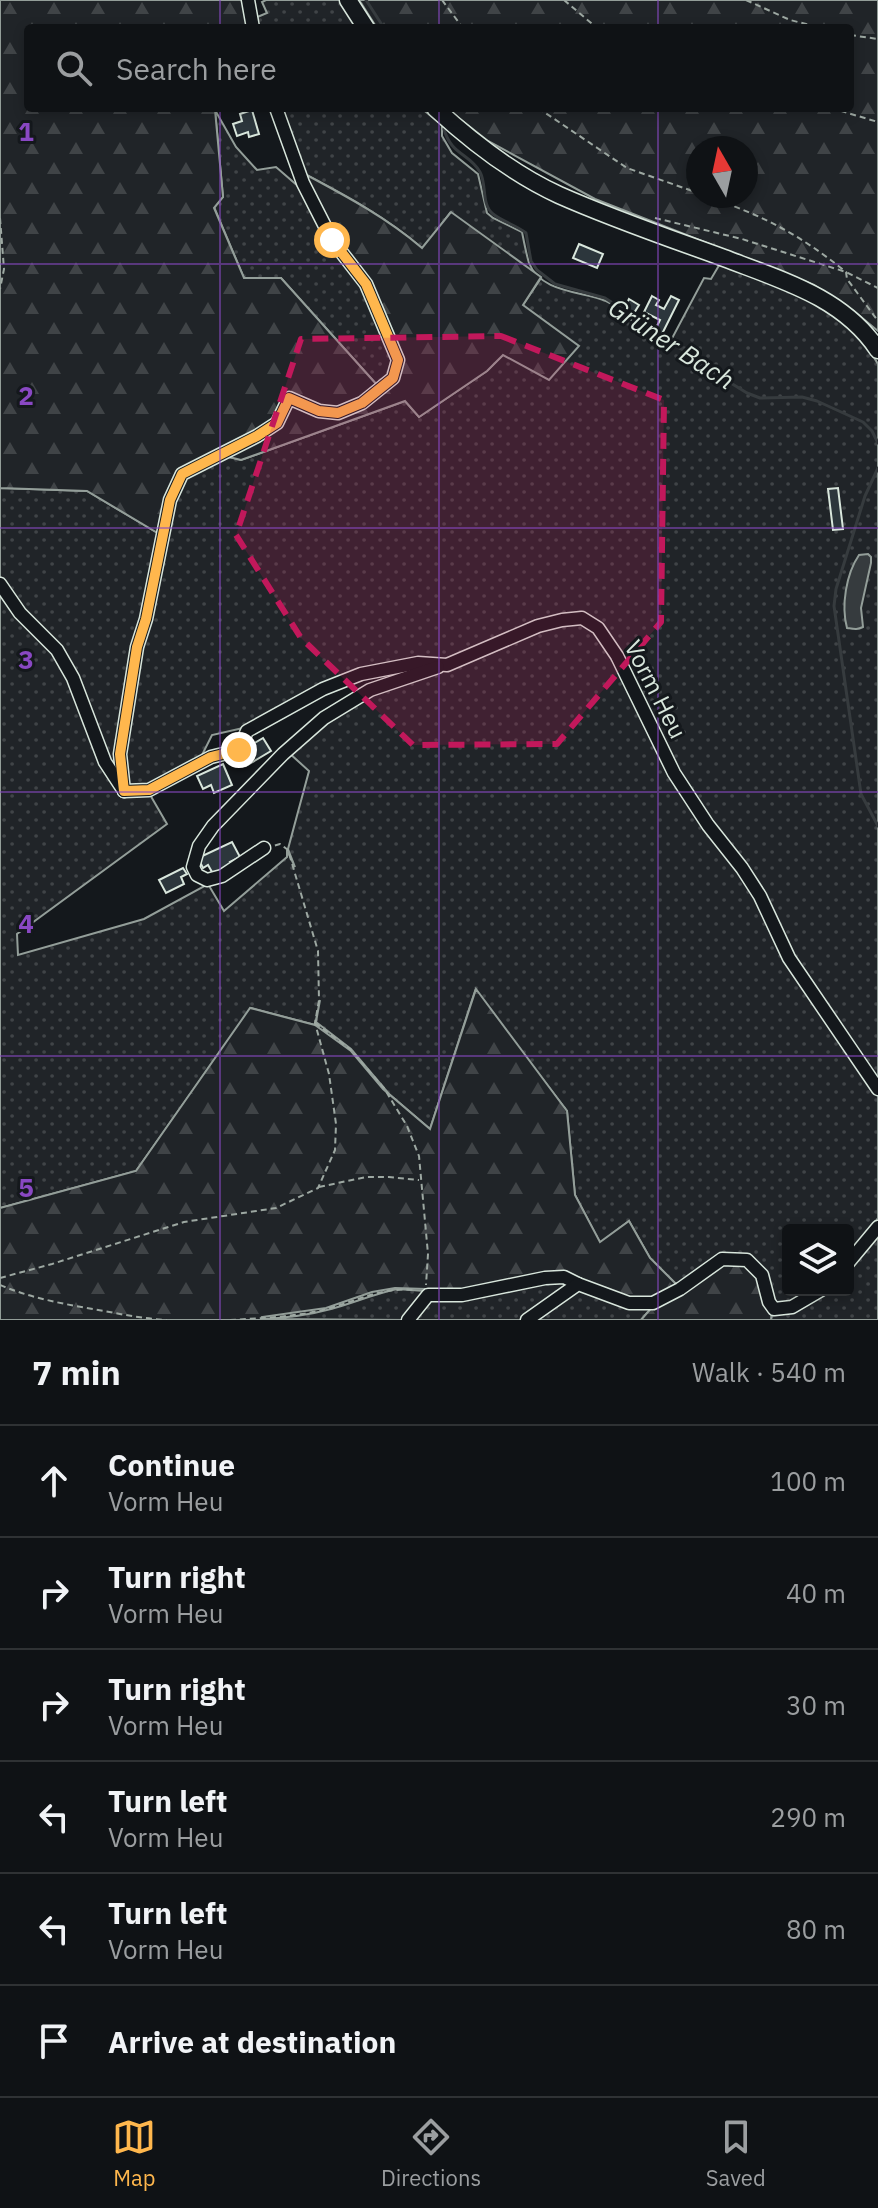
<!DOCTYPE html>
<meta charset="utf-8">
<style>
:root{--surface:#0f1215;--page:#1d2022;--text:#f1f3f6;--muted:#9b9ea0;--line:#2f3234;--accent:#ffb74d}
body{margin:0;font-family:"IBM Plex Sans",sans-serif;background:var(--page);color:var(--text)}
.controls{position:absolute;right:24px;bottom:24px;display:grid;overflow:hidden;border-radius:8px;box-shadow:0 4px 12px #0003}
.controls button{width:72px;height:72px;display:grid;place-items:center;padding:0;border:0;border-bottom:2px solid var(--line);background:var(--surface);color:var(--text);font:40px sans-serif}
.compass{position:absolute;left:686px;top:136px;width:72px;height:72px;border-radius:50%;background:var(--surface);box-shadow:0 4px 12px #0003;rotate:351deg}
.stop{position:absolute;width:24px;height:24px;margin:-18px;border:6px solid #ffb74d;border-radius:50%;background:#fff}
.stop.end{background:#ffb74d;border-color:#fff;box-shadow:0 2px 8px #0008}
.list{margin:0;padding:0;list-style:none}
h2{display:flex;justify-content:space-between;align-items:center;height:104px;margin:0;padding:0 32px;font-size:34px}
h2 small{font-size:26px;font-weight:400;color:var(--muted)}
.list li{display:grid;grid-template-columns:52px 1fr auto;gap:24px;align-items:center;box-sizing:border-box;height:112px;padding:0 32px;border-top:2px solid var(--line)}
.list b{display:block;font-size:30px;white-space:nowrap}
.list p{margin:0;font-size:26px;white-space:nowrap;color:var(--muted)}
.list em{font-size:26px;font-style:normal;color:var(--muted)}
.icon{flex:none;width:44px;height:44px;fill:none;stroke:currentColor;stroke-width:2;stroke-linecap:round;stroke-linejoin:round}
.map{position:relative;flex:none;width:878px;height:1320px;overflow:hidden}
.search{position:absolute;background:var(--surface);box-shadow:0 4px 12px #0003;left:24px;right:24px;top:24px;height:88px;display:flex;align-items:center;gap:20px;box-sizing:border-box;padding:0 28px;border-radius:8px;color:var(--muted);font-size:30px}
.sheet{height:776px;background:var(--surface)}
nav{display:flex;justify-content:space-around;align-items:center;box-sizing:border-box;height:112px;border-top:2px solid var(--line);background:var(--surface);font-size:22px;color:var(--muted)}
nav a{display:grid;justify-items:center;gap:4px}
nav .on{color:var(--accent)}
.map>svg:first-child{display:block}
.grass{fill:url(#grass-dots);stroke:#939e99;stroke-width:2}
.forest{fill:url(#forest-firs);stroke:#939e99;stroke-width:2;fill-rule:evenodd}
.water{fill:#363b3e;stroke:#939e99;stroke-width:2}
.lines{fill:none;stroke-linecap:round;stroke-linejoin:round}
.stream{stroke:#363b3e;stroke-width:3}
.building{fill:#2c363c;stroke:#d8e6dc;stroke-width:2}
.minor-casing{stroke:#d8e6dc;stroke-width:15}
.major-casing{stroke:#d8e6dc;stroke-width:19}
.path{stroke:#9da8a2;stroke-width:2;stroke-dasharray:6 4;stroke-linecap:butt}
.minor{stroke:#14181c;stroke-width:12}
.major{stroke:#14181c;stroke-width:16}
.route{stroke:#ffb74d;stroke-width:10}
.marked{fill:#c2185b;fill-opacity:0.2;stroke:#c2185b;stroke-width:6;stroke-dasharray:16 10;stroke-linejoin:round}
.grid{fill:none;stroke:#8948c3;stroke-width:2;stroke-opacity:0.55}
.labels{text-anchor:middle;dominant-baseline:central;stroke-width:6;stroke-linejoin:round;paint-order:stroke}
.street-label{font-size:24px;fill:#d8e6dc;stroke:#14181c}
.water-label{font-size:26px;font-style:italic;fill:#d8e6dc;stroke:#14181c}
.grid-label{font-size:26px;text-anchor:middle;font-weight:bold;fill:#8948c3;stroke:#14181c;stroke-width:6;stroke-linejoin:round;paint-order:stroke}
</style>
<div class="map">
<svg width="878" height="1320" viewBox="0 0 878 1320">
<defs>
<pattern id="grass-dots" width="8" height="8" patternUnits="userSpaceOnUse" patternTransform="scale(2)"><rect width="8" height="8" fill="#202428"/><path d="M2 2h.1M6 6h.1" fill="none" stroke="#404447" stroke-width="1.8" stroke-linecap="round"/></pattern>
<pattern id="forest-firs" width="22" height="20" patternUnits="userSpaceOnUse" patternTransform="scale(2)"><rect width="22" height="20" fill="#202428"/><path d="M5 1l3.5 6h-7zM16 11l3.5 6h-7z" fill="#404447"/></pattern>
</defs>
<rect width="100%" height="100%" fill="#14181c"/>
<g class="grass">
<polygon points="266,0 342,0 358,28 257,28 255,18 267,13 262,2"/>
<path d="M278 108H421L442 125V136L452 153 478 174 487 213 493 218 522 232C524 242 526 253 529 263 541 293 582 291 606 301 622 308 633 323 646 333 652 338 660 342 668 346L704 278 711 279 721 262 807 299 847 323 868 348 878 364V1081L794 955 779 927 763 889 709 824 600 628 562 618 446 663 390 666 243 728 212 735 198 763 149 787H126L122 755 133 687 172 501 184 475 221 455 241 460 405 401 419 417 487 371 503 355 523 305 541 278 450 213 423 249C386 217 345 195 301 172Z"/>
<polygon points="215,110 236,147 257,170 276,167 299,187 362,285 395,360 390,376 377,385 281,278 244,278 214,207 223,197"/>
<polygon points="0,488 87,491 161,535 116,764 109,761 76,677 0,580"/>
<polygon points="0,588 56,651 122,793 149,793 167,824 17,934 18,955 144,919 208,884 224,911 287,857 287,850 295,867 288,849 309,771 288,752 370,691 512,638 579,620 597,629 672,773 741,868 878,1095 878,1218 848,1256 848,1230 788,1230 788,1290 813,1290 794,1302 777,1305 679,1287 650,1258 629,1221 600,1243 575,1195 567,1111 475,991 430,1129 389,1094 351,1049 316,1022 320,1000 315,1025 251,1008 136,1171 0,1208"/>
<polygon points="878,1234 878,1320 771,1320 772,1314 826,1290 848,1290 848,1268"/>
<polygon points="545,1279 574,1284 524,1320 409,1320 429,1296"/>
<polygon points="578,1286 654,1305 641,1320 529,1320"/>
<path d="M397 1289 425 1291 407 1320 262 1319C285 1318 309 1315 331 1309 353 1303 374 1294 397 1289Z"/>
</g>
<g class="forest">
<path d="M0 0H243L249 28H28V108H180L181 110H215L223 197 214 208 244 278H281L377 385C337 418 333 413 287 394L275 421 178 472 161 535 87 491 0 488Z"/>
<path d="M359 0H878V331L855 312 814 285 595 199 488 141 446 108H850V28H377ZM698 148H746V196H698Z"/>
<path d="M301 172C344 195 386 217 422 248L451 212 541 277 523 305 579 346 549 380 503 355 487 371 419 417 405 401 241 460 221 455 257 439 290 403 318 414 364 406 401 360 335 238Z"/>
<polygon points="476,989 567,1111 575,1195 600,1242 629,1221 650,1258 679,1287 653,1300 629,1300 565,1276 429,1294 426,1289 395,1288 372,1292 326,1308 262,1317 263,1320 0,1320 0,1208 136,1171 250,1008 315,1025 351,1051 383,1089 430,1129"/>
<path d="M722 1261H747C757 1278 774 1299 771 1320H641L654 1305Z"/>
</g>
<path class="water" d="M868 554 871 557V563L861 608 863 627C857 630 854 629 847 628 841 606 846 574 859 555Z"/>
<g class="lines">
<g class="stream">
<polyline points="366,0 384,28"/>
<path d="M444 129C451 155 469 153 480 172 487 185 481 204 493 214 503 222 516 225 526 233L531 261 537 270 555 284 605 298 622 309 650 333 689 353 708 369 747 393 760 398 802 397 817 401 863 422 872 431 878 443"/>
<polyline points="878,468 865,496 836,589 834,606 861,794 878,826"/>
</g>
</g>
<g class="building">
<polygon points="252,110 259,134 249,137 248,132 237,136 233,124 242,121 240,114"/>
<polygon points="579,244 603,254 597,268 573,258"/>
<polygon points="652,296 659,300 656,305 664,309 671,296 679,300 661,336 654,332 660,320 644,312"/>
<polygon points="629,299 639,305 634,313 625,307"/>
<polygon points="838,488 843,529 833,530 828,489"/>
<polygon points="263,738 271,751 246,766 238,753"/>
<polygon points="223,764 232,785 214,793 211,785 203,789 197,776"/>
<polygon points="232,842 240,857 230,862 232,865 210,877 209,874 212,872 208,865 203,868 198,858"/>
<polygon points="183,868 187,874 181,877 184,884 166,893 159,880"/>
</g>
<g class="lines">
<g class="minor-casing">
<g id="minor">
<polyline points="248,0 253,28"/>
<polyline points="0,584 20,613 57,650 73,678 105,762 122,788"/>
<polyline points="124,791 149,790 211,757 239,750 247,731 323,689 361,674 418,663 447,665 538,626 562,620 582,618 598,628 617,656 674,773 708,825 742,868 760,896 789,958 878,1089"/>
<polyline points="124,791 120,754 137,647 146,619 170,500 182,474 257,436 277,423 289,398 319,411 338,413 362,403 393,378 398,360 366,284 332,240 303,183 276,108"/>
<polyline points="264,848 222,876 207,880 197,875 193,867 199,846 213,826 283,754 324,718 370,690 438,667"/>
<polyline points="848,1263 878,1227"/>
<polyline points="408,1320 428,1295 462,1295 545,1278 564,1277 578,1284"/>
<polyline points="527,1320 578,1284 629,1303 653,1303 680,1289 722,1259 747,1260 762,1275 769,1302 774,1309 792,1307 821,1290"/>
</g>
</g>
<g class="major-casing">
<g id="major">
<polyline points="348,0 366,28"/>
<path d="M435 108C472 142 513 174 559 195 613 219 669 238 724 258 781 280 843 297 878 350"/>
</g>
</g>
<g class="path">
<polyline points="442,0 463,28"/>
<polyline points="564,0 597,28"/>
<polyline points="746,0 790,20 822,28"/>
<polyline points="850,35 878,39"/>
<polyline points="538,108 627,168 698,193"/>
<polyline points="831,108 878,122"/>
<path d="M706 196C764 216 799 234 846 272L847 279 878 321"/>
<polyline points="0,218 4,269 0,289"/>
<polyline points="655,218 742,239 846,272 878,288"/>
<polyline points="315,1023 350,1049 384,1088 407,1126 419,1156 428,1254 426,1285"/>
<polyline points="319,1187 366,1177 389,1177 419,1180"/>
<polyline points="0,1278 52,1264 184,1222 276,1208 318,1188 335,1150 336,1124 329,1074 315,1023 319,1000 318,951 288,850 280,844 273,846"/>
<path d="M0 1285C33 1299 69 1305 104 1311 125 1315 146 1319 167 1320"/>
<path d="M230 1320C263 1318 298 1317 330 1308 362 1299 382 1287 416 1290"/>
</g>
<use href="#minor" class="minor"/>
<use href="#major" class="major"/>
</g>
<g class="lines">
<polyline class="route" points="239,750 211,757 149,790 124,791 120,754 137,647 146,619 170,500 182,474 257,436 277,423 289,398 319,411 338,413 362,403 393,378 398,360 366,284 332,240"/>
</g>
<path class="marked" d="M501 336 664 400 661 622 557 744 413 745 301 638 236 535 301 339Z"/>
<path class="grid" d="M220 0V28M439 0V28M658 0V28M220 108V1320M439 108V1320M658 108V1320M0 264H878M0 528H878M0 792H878M0 1056H878"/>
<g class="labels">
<g class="street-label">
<text transform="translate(656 689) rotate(63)">Vorm Heu</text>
</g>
<g class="water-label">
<text transform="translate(672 343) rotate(33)">Grüner Bach</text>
</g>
</g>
<g class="grid-label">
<text x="26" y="141">1</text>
<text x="26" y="405">2</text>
<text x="26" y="669">3</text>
<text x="26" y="933">4</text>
<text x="26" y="1197">5</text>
</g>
</svg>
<div class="controls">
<button><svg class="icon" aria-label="layers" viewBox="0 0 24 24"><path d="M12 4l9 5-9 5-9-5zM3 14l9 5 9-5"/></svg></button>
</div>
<svg class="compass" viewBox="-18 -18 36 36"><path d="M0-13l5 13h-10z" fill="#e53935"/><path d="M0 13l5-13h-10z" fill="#9b9ea0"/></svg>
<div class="stop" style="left:332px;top:240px"></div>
<div class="stop end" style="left:239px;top:750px"></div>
<div class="search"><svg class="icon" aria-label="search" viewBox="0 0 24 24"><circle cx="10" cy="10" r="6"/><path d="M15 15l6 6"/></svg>Search here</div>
</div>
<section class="sheet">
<h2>7 min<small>Walk · 540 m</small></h2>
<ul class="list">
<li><svg class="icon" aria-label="ahead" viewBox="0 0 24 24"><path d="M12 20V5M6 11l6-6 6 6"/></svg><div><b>Continue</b><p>Vorm Heu</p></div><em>100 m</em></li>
<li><svg class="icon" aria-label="right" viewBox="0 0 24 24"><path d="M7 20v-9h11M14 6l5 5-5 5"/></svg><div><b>Turn right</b><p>Vorm Heu</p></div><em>40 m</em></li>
<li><svg class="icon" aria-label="right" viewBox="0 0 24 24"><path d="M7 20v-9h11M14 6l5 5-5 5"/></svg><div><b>Turn right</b><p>Vorm Heu</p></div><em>30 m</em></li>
<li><svg class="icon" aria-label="left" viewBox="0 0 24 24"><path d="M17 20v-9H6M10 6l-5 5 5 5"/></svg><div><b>Turn left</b><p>Vorm Heu</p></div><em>290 m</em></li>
<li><svg class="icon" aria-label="left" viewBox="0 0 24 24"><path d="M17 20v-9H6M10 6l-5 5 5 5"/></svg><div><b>Turn left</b><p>Vorm Heu</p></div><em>80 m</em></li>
<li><svg class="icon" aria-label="arrive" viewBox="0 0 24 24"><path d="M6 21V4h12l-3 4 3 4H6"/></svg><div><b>Arrive at destination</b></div></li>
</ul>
</section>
<nav>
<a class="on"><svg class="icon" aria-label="map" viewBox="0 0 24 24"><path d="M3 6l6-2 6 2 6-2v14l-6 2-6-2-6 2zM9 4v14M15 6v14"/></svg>Map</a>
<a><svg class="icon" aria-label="directions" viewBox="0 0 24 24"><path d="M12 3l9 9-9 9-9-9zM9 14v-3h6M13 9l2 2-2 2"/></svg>Directions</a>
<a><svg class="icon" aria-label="saved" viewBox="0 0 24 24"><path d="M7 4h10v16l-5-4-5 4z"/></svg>Saved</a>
</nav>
